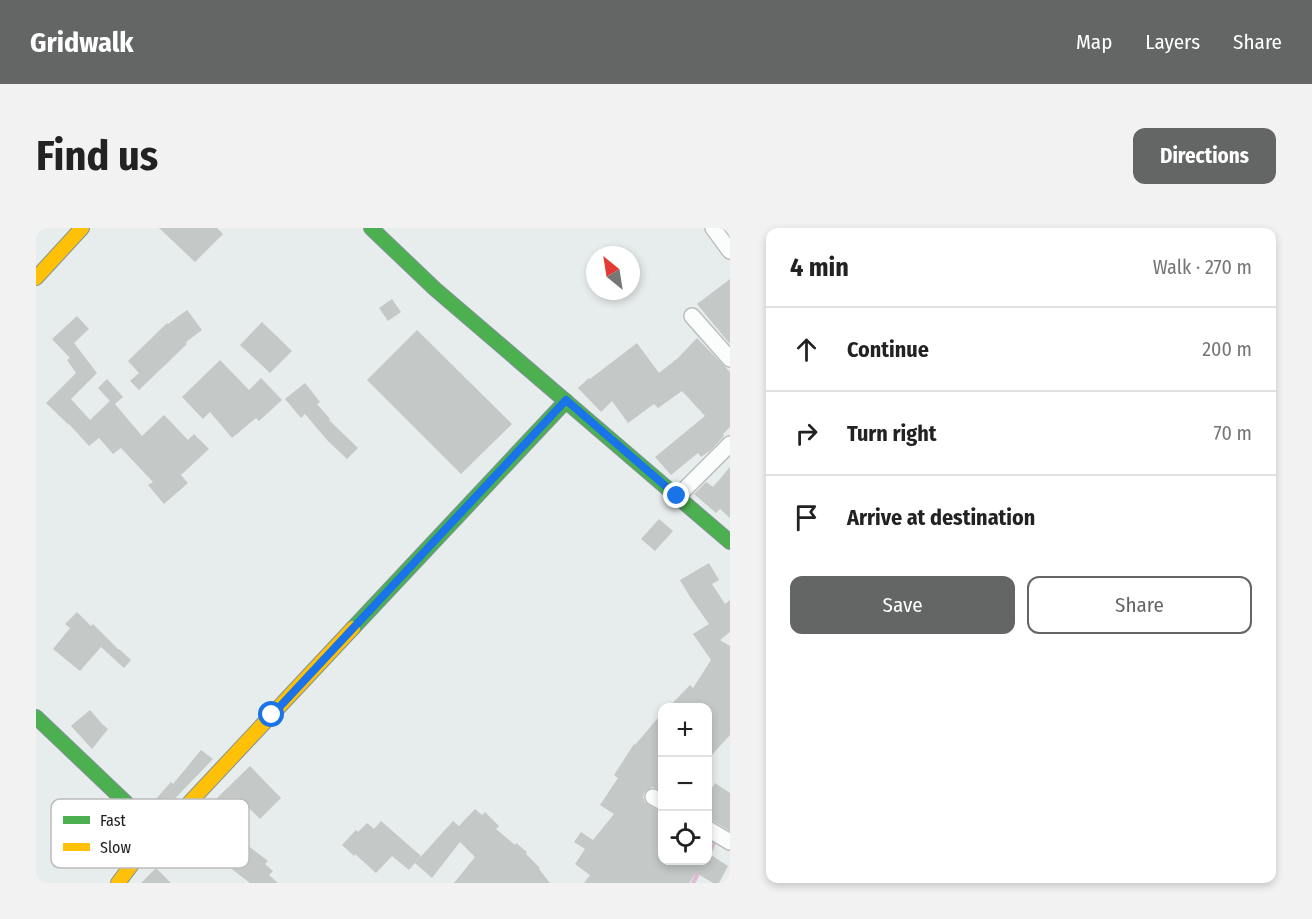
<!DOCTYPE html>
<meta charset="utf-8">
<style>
:root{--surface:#fff;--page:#f2f2f2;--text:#222;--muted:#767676;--line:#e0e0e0;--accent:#646666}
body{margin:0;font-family:"Fira Sans Condensed",sans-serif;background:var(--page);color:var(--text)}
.controls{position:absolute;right:18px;bottom:18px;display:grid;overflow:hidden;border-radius:12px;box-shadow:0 3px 9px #0003}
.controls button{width:54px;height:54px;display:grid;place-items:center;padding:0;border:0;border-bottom:2px solid var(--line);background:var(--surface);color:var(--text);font:30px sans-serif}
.compass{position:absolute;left:550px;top:18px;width:54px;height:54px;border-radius:50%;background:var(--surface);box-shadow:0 3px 9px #0003;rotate:330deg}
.stop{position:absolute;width:18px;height:18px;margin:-14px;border:4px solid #1a73e8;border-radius:50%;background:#fff}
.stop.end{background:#1a73e8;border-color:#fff;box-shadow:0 2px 6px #0008}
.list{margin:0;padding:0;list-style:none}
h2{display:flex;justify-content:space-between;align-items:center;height:78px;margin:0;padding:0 24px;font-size:26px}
h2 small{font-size:20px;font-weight:400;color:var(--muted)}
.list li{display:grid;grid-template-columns:39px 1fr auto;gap:18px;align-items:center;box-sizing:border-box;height:84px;padding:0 24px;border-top:2px solid var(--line)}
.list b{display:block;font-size:22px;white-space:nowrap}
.list em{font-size:20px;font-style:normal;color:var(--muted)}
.actions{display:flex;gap:12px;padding:18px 24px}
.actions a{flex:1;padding:14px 0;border:2px solid var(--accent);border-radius:12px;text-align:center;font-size:21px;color:var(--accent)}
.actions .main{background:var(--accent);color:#fff}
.icon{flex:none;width:33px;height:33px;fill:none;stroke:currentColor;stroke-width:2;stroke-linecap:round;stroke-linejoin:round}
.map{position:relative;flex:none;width:694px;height:655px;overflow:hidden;border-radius:12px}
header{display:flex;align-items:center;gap:36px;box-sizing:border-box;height:84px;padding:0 30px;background:var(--accent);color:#fff}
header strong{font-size:28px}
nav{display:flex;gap:33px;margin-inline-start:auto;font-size:21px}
.intro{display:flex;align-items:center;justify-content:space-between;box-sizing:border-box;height:144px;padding:0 36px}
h1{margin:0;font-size:42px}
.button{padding:15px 27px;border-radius:12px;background:var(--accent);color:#fff;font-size:21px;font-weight:700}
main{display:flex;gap:36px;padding:0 36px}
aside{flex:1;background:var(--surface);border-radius:12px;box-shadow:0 3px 9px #0003}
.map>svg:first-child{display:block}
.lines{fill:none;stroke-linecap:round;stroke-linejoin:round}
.stream{stroke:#dfbcd1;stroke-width:4.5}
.building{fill:#c4c9c8}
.street-casing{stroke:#bcbebe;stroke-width:18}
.fast-casing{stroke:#809196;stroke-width:16}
.slow-casing{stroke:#809196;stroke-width:16}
.street{stroke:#fbfcfc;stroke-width:15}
.fast{stroke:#4caf50;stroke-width:14}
.slow{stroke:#ffc107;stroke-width:14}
.route{stroke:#1a73e8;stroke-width:8}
.key{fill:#fff;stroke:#bcbcbc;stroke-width:1.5}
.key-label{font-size:16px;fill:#1e1e1e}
</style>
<header>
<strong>Gridwalk</strong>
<nav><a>Map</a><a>Layers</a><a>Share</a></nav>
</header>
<div class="intro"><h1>Find us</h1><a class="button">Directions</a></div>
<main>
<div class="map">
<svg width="694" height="655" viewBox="0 0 694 655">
<rect width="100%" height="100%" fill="#e7edec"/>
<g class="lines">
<g class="stream">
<polyline points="672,627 681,608"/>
<polyline points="657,655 669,632"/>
</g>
</g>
<g class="building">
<polygon points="123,0 181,0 187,6 159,34"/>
<polygon points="694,51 694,116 661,76"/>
<polygon points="356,71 365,84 352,93 343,80"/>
<polygon points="151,82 166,102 150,114 151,116 103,162 94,153 103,145 92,133 131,95 132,96"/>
<polygon points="41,88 53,101 38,115 61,145 35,171 54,192 74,173 62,160 71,151 87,169 79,176 106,208 128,187 152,212 158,206 173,221 145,247 152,255 128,276 112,257 117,254 85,220 77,226 63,210 53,218 33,196 33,197 10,175 40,145 31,132 34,130 16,111"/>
<polygon points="226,94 256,123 234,145 204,117"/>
<polygon points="381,102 476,196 425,246 331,152"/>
<polygon points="661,110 694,144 694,199 687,206 688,208 675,222 665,229 662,225 635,247 619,229 669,188 646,163 622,180 618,176 592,195 576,173 565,184 542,160 553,150 554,151 601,115 623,145 642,130"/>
<polygon points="184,132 213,162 225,150 246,172 223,193 220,190 196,210 174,184 167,191 146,169"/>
<polygon points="269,155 284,174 281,176 294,191 293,192 322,220 311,231 291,212 269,186 265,190 249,171"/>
<polygon points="694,239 694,290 684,281 680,285 658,266 670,254 677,259"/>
<polygon points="623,291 637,303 619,323 605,311"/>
<polygon points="673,335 683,352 676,356 689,376 694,372 694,404 684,412 694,418 694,507 672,531 672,480 632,480 654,457 657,460 675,432 657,406 673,396 654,369 644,352"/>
<polygon points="41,384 55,398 57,396 83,422 83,421 95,432 88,440 65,419 44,443 17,421 34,400 29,396"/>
<polygon points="54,482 66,496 72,501 56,521 35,498"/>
<polygon points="627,484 627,563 616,559 609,564 607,569 609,574 623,583 622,585 627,588 627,633 672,633 672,625 692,638 683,655 677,655 660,645 653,655 548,655 554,647 539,636 549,621 538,614 545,604 557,612 578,586 564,577 582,550 578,547 598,516 599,517"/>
<polygon points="165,522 177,531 128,582 118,573 135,554 137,556"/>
<polygon points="214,538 245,570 224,591 213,580 193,603 232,633 229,636 237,643 233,647 242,655 214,655 189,636 200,622 171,597 133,641 124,634 179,572"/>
<polygon points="679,555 694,565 694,603 677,593 672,591 672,567"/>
<polygon points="439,581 446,587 449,584 463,598 460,601 479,617 480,615 491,624 490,626 504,640 503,641 514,655 418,655 439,629 424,614 396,650 379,635 417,593 423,598"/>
<polygon points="345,593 385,628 373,642 356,628 340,645 319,626 318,628 306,617 320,602 322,604 331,595 338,601"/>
<polygon points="120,640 135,655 105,655"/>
</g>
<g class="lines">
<g class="street-casing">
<g id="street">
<polyline points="677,0 694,23"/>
<polyline points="656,88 694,131"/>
<polyline points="641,269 694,216"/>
<polyline points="617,569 626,574"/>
<polyline points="672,601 694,614"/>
</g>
</g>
<g class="fast-casing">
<g id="fast">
<polyline points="335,0 399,61 694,314"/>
<polyline points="317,400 530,173"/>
<polyline points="0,489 124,607"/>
</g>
</g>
<g class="slow-casing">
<g id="slow">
<polyline points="0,50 46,0"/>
<polyline points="82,655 97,635 317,400"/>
</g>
</g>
<use href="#street" class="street"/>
<use href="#fast" class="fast"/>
<use href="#slow" class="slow"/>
</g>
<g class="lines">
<polyline class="route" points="236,487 530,172 641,268"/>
</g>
<rect x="15" y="571" width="198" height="69" rx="9" class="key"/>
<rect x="27" y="588" width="27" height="8" fill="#4caf50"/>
<rect x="27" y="615" width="27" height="8" fill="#ffc107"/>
<g class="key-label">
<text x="64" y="598">Fast</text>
<text x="64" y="625">Slow</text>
</g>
</svg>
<div class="controls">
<button>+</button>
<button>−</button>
<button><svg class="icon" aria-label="locate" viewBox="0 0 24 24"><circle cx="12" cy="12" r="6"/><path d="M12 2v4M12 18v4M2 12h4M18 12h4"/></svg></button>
</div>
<svg class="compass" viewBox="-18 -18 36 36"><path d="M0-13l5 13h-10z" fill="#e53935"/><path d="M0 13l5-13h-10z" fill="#767676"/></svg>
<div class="stop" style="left:236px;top:487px"></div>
<div class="stop end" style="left:641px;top:268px"></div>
</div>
<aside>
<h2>4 min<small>Walk · 270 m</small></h2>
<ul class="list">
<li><svg class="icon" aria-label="ahead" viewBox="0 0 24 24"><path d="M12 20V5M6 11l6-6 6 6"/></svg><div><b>Continue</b></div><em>200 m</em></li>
<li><svg class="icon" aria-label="right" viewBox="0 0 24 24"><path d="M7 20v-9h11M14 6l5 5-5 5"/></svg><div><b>Turn right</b></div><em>70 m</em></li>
<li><svg class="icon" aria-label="arrive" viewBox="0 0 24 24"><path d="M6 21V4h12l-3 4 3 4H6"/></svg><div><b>Arrive at destination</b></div></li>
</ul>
<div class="actions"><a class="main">Save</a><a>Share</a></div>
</aside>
</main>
